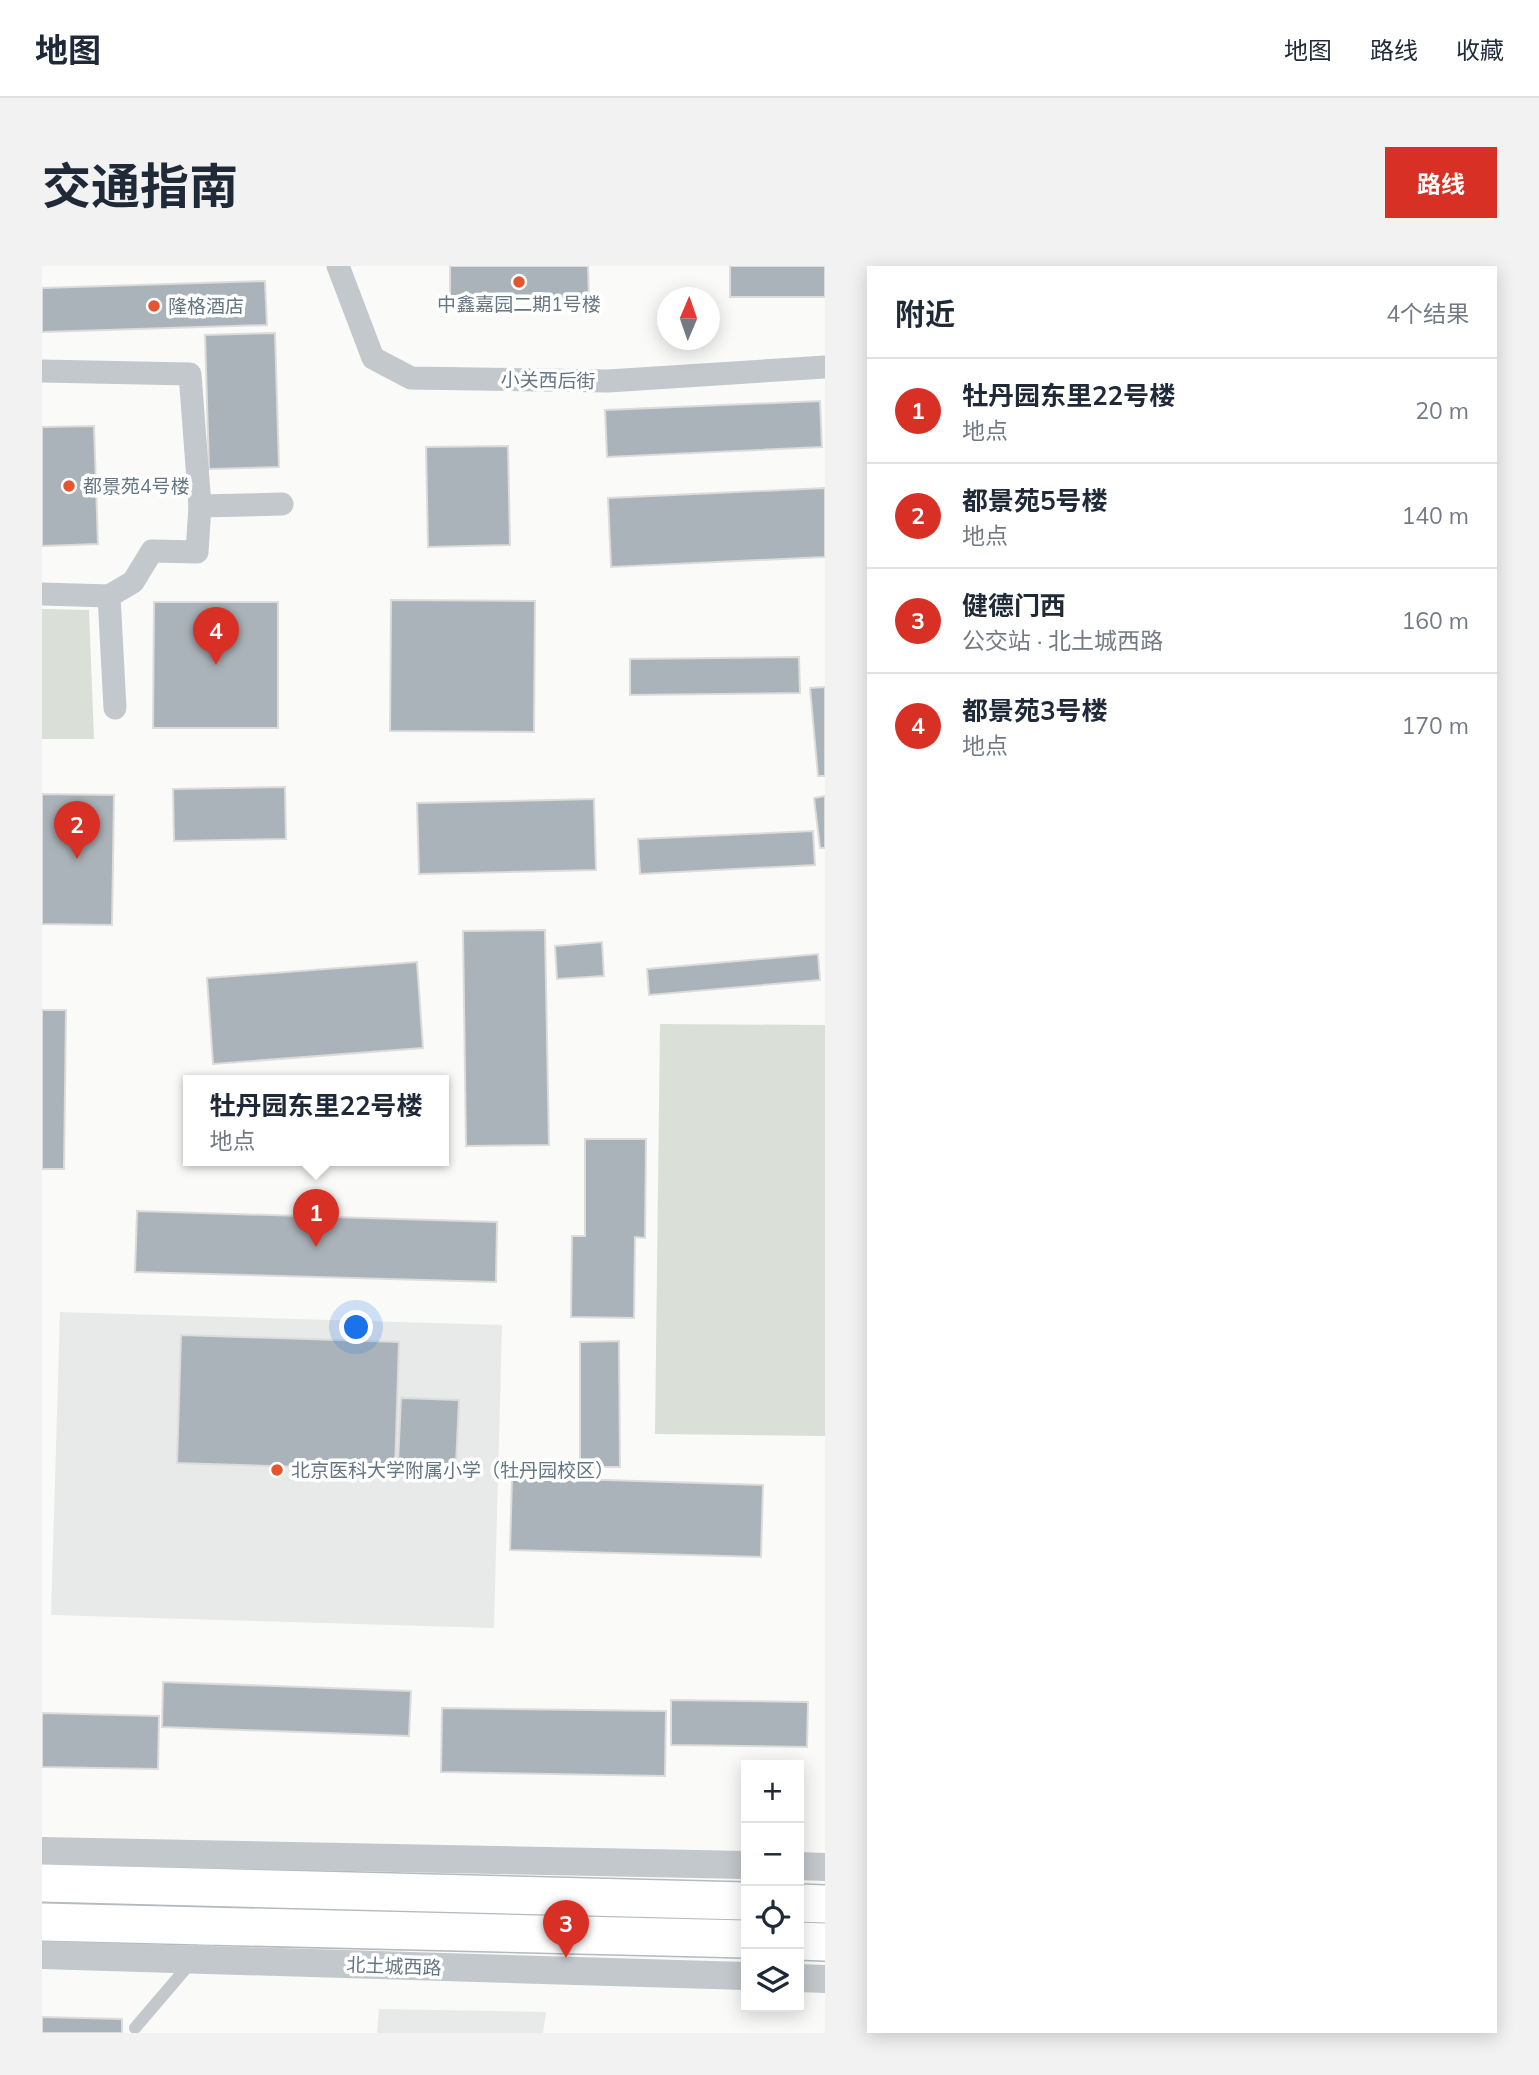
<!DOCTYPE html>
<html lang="zh">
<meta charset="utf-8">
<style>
:root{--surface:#fff;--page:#f2f2f3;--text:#1f2937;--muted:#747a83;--line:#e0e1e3;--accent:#d93025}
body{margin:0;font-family:Mulish,"Noto Sans SC",sans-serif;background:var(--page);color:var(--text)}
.controls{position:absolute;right:21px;bottom:21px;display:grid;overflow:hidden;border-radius:0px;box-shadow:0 4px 18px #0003}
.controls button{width:63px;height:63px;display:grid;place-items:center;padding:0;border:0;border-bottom:2px solid var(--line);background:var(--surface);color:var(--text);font:35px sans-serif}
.compass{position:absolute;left:615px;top:21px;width:63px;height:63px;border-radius:50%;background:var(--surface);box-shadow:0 4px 18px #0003;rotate:2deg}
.you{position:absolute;left:315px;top:1062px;width:24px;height:24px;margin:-18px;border:5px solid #fff;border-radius:50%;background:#1a73e8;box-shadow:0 0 0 10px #1a73e833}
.badge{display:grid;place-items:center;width:46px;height:46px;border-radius:50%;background:var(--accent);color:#fff;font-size:23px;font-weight:700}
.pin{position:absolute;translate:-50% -58px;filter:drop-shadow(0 2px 4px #0008)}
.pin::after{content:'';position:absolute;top:37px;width:24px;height:21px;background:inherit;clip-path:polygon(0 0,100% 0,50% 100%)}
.popup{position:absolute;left:141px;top:809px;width:266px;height:91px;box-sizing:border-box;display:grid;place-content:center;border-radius:0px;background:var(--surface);filter:drop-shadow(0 2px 5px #0005);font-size:23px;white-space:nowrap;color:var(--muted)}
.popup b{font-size:26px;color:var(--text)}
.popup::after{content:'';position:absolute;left:50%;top:100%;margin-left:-14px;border:14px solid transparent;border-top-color:var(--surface)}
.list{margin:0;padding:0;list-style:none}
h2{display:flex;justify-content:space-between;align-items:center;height:91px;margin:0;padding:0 28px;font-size:30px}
h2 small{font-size:23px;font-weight:400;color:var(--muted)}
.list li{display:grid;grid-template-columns:46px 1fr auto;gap:21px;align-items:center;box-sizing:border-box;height:105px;padding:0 28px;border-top:2px solid var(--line)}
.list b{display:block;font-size:26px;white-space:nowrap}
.list p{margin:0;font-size:23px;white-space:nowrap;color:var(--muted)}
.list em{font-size:23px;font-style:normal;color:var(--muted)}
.icon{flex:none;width:38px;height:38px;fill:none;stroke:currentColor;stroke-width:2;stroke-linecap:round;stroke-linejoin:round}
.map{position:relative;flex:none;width:783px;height:1767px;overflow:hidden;border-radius:0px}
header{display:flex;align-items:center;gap:42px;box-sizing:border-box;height:98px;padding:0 35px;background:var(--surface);border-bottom:2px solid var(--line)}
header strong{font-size:33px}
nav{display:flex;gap:38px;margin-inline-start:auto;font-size:24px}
.intro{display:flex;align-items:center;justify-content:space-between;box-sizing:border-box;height:168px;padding:0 42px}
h1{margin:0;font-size:49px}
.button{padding:18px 32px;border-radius:0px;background:var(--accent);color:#fff;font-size:24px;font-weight:700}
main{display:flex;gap:42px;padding:0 42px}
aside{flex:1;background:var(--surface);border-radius:0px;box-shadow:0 4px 18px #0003}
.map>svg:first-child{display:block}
.built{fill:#e8e9e9}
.green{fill:#dadfd7}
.building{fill:#aab3b9;stroke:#dcdcda;stroke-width:2}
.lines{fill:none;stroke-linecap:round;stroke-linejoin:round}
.primary-casing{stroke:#b5babe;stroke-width:40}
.service{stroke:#c3c8cc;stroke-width:12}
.minor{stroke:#c3c8cc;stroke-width:23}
.tertiary{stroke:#c3c8cc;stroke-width:28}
.primary{stroke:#fff;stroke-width:37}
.poi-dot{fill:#e4572e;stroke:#fff;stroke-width:2.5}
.labels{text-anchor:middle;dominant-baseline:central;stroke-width:7;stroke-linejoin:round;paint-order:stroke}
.poi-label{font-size:19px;fill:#657683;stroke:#fff;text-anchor:start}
.street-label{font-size:19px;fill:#657683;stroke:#fff}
</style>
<header>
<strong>地图</strong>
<nav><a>地图</a><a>路线</a><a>收藏</a></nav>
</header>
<div class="intro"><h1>交通指南</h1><a class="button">路线</a></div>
<main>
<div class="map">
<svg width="783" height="1767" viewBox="0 0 783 1767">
<rect width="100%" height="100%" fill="#fafaf8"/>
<g class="built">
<polygon points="18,1046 460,1059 452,1362 9,1349"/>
<polygon points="337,1743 503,1746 504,1746 501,1767 335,1767"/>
</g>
<g class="green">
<polygon points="0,343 47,344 52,473 0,473"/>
<polygon points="618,758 783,759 783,1170 613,1168"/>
</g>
<g class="building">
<polygon points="408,0 546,0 547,32 408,34"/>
<rect x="688" y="0" width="95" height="31"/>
<polygon points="223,15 225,59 0,66 0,22"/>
<polygon points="233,67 237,201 167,203 163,69"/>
<polygon points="778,135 780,181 565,191 563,144"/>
<polygon points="52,160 56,278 0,280 0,161"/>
<polygon points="466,180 468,279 386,281 384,181"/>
<polygon points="783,222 783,291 569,301 566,232"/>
<polygon points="349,334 493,335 492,466 348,465"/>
<polygon points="112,336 236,336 236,462 111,462"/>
<polygon points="757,391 758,427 588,429 588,393"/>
<polygon points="783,421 783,510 776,510 768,422"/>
<polygon points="243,521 244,573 132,575 131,523"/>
<polygon points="0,528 72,529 70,659 0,658"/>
<polygon points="783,530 783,582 778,582 772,532"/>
<polygon points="552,533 554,604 377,608 375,537"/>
<polygon points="771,565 773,599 598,608 596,573"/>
<polygon points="503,664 507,879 424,880 421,665"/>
<polygon points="560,676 562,710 515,713 513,680"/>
<polygon points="776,688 778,714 607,729 605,703"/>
<polygon points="375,696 381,782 171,798 165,712"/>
<polygon points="0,744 24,744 22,903 0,903"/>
<polygon points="543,873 604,873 603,972 593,971 592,1052 529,1051 530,970 543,970"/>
<polygon points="95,945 455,956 454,1016 93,1006"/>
<polygon points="139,1069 357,1076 353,1204 135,1197"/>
<polygon points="577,1075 578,1201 538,1201 538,1076"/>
<polygon points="359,1132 417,1134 414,1199 356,1197"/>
<polygon points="470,1211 721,1219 719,1291 468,1284"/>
<polygon points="121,1416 369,1425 367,1470 120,1461"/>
<polygon points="629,1434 766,1436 765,1481 629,1479"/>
<polygon points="400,1442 624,1445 623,1510 399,1506"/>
<polygon points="0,1447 117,1450 116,1503 0,1501"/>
<polygon points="0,1751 80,1753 80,1767 0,1767"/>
</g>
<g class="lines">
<g class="primary-casing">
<g id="primary">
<polyline points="0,1617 704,1635"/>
<polyline points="757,1637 783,1638"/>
<polyline points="0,1656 704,1673"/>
<polyline points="757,1675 783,1676"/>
</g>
</g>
<polyline class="service" points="93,1762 175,1666"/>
<g class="minor">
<polyline points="296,0 331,92 369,112 566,115 783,101"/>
<polyline points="0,105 148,108 158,240 240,238"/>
<polyline points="0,328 67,330"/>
<polyline points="73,442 67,330 91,316 110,285 155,286 158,240"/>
</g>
<g class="tertiary">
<polyline points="0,1585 704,1599"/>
<polyline points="757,1600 783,1601"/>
<polyline points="0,1689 704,1710"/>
<polyline points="757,1712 783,1713"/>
</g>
<use href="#primary" class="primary"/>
</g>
<g class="poi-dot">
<circle cx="477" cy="16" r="7"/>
<circle cx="112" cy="40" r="7"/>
<circle cx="27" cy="220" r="7"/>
<circle cx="235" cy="1204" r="7"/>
</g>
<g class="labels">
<g class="poi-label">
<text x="477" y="38" text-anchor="middle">中鑫嘉园二期1号楼</text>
<text x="126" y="40">隆格酒店</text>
<text x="41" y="220">都景苑4号楼</text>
<text x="249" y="1204">北京医科大学附属小学（牡丹园校区）</text>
</g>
<g class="street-label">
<text transform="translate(506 114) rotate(1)">小关西后街</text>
<text transform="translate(352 1700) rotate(2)">北土城西路</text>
</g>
</g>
</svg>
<div class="controls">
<button>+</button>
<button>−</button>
<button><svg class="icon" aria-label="locate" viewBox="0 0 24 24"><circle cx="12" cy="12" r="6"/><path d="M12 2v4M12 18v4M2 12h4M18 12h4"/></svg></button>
<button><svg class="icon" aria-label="layers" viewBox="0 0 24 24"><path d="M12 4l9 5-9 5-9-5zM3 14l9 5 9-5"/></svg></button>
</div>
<svg class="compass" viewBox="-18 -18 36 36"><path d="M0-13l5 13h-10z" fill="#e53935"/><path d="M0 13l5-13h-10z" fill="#747a83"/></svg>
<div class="you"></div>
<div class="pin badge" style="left:274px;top:981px">1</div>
<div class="popup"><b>牡丹园东里22号楼</b>地点</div>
<div class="pin badge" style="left:35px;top:593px">2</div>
<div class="pin badge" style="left:524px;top:1692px">3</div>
<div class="pin badge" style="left:174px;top:399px">4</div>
</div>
<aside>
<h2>附近<small>4个结果</small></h2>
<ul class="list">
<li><span class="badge">1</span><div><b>牡丹园东里22号楼</b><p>地点</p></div><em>20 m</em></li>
<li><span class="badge">2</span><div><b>都景苑5号楼</b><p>地点</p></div><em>140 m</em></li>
<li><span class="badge">3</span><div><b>健德门西</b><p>公交站 · 北土城西路</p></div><em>160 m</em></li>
<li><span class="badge">4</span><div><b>都景苑3号楼</b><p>地点</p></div><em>170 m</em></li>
</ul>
</aside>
</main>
